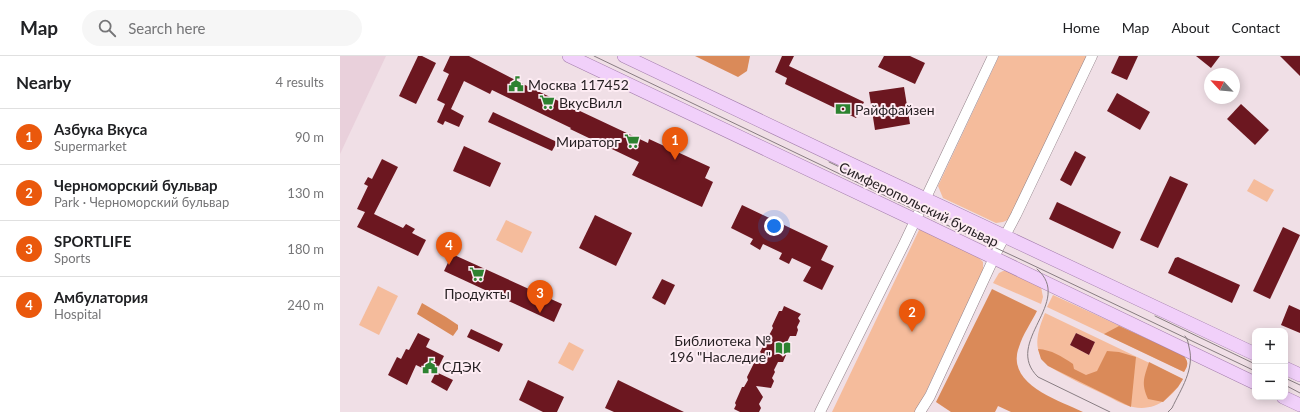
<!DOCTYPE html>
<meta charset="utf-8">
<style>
:root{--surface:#fff;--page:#f6f6f6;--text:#202124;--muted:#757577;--line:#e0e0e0;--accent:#ea580c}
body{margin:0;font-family:Lato,sans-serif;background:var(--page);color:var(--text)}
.controls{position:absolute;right:12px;bottom:12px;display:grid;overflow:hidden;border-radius:8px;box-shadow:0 2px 10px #0003}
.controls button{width:36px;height:36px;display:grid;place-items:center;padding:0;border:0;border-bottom:1px solid var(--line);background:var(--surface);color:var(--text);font:20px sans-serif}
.compass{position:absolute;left:864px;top:12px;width:36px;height:36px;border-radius:50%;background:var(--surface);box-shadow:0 2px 10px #0003;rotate:296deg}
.you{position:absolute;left:434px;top:170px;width:14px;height:14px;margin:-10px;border:3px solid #fff;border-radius:50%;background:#1a73e8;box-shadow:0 0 0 6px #1a73e833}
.badge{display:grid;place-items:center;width:26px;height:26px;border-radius:50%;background:var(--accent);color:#fff;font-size:13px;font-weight:700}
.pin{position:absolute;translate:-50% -33px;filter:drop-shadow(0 1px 2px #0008)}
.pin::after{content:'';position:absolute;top:21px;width:14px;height:12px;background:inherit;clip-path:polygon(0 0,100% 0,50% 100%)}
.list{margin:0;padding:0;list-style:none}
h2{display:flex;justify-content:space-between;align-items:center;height:52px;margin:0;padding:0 16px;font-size:17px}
h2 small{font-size:13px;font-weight:400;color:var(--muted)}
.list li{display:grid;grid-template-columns:26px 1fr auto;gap:12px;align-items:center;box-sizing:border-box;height:56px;padding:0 16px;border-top:1px solid var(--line)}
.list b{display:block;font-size:15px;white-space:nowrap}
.list p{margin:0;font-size:13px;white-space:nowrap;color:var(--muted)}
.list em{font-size:13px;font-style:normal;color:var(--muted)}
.icon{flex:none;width:22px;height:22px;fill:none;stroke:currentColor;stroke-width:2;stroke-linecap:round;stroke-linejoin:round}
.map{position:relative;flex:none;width:960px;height:356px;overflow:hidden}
header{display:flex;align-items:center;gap:24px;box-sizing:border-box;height:56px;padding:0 20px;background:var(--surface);border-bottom:1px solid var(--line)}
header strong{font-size:19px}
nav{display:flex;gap:22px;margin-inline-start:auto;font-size:14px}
.search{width:280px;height:36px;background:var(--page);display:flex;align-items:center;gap:10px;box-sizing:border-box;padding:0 14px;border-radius:22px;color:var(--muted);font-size:15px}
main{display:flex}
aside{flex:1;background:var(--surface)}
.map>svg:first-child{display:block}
.built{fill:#e9d0db}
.green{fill:#f5bc9c;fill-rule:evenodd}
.forest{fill:#da8a59}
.building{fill:#6c1720}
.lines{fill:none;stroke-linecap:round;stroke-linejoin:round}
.minor-casing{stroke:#918188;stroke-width:11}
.major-casing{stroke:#a37dac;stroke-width:14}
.minor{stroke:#fff;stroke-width:10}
.major{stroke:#f1d0fa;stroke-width:13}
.tram{stroke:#887d82;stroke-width:1}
.labels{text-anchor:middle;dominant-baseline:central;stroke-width:4;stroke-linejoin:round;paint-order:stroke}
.poi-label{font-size:14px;fill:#251f22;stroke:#fdecf3;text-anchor:start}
.street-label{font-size:14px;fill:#251f22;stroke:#fdecf3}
</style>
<header>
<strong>Map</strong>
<div class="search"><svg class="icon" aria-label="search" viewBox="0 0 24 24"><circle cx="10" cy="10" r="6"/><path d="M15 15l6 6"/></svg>Search here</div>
<nav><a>Home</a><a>Map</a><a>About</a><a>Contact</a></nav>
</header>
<main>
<aside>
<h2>Nearby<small>4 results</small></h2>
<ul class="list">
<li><span class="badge">1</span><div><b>Азбука Вкуса</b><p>Supermarket</p></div><em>90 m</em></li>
<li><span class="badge">2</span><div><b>Черноморский бульвар</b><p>Park · Черноморский бульвар</p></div><em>130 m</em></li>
<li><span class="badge">3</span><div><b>SPORTLIFE</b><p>Sports</p></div><em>180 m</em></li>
<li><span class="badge">4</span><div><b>Амбулатория</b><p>Hospital</p></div><em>240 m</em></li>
</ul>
</aside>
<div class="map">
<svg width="960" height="356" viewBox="0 0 960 356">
<rect width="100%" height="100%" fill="#f0dfe6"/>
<polygon class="built" points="0,0 46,0 0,98"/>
<g class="green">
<polygon points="659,0 749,0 672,162 663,166 656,167 603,142 598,130"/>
<polygon points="914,123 934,134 927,146 907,135"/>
<polygon points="166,164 192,176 182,197 156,184"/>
<polygon points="580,172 636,199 643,206 643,214 585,338 575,356 492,356"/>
<polygon points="663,215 667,215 701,231 703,241 701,248 653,227 659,217"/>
<polygon points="38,230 58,240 39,279 19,269"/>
<path d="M713 239 843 299C849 306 848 309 844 316L707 251Z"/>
<path d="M705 257 843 323C833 341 815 356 793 351 782 349 772 342 761 337 746 330 731 323 717 315 691 301 695 281 705 257ZM736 277 755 286 749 299 730 289Z"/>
<polygon points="229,286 244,294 233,315 218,307"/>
</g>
<g class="forest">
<polygon points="355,0 410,0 407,15 398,21"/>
<path d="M652 233 697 255C691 267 683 278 679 291 665 328 718 344 743 356H671L658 350 655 356H611L596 346Z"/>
<polygon points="82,247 106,261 118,269 118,273 113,280 77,258"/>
<path d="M779 270 843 299C849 306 848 309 844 316L764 278Z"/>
<path d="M698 293C712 294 721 300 733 308L734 313 746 319 757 315 767 295 779 296 796 301 791 351 708 310 701 303Z"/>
<path d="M809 306 843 323 838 331 823 346 808 343C801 327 804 322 809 306Z"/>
</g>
<g class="building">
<polygon points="78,0 82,0 96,7 76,48 59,40"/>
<polygon points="110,0 129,0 191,32 308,87 309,83 370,111 365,122 373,126 362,151 292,119 299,106 230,73 231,72 152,34 150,38 124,25 111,53 124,60 119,71 105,65 103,69 97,66 105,48 97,44 109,18 103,15"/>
<polygon points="442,0 454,0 449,10 524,46 516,62 445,28 447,22 435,16"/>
<polygon points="544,0 570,0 585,7 575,28 538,11"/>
<polygon points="779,0 798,0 787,24 771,17"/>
<polygon points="856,0 880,0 871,12"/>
<polygon points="940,0 960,0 960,20"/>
<polygon points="564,31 570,68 535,74 529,36"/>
<polygon points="777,37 810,56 800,74 767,55"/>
<polygon points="901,48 929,74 915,89 887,63"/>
<polygon points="153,56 217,86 212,95 148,66"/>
<polygon points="124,90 161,107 150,131 113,115"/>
<polygon points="735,95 746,101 731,130 720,124"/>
<polygon points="42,103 58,111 34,158 63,172 66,168 75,173 72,177 86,184 78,200 17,171 25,156 17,153 28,130 24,128 28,121 32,123"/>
<polygon points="830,120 848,128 818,192 800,184"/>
<polygon points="717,146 781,176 773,193 709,163"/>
<polygon points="402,149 488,190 481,204 494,210 482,234 463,225 471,211 452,202 449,208 439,203 442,197 423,188 420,194 410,188 413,183 391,172"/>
<polygon points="255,159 292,177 276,210 239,192"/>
<polygon points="943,171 960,179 930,243 913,235"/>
<polygon points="112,198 222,248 214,266 104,215"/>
<polygon points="838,201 900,229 892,247 828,217 835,202"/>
<polygon points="322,223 335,229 325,249 312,242"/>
<polygon points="949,249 960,254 960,277 941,269"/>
<polygon points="444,250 461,258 458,262 460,265 457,271 458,274 456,280 450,280 446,288 447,290 444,296 446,299 443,306 438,306 434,314 435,316 432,322 434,325 431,332 416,330 423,341 419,348 421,352 419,356 400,356 394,353 396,349 395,347 402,331 404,331 408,324 407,321 414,307 417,306 421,297 420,296 433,272 432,270 439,255 442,255"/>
<polygon points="131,273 163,288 159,296 127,281"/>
<polygon points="78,277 90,283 86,291 104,300 95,318 76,309 67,329 48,319 57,301 61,303 66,293 69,294"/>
<polygon points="736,277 755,286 749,299 730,289"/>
<polygon points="96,316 113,324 107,335 91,326"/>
<polygon points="188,324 224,341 217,356 203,356 179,344"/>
<polygon points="278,324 317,343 344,356 274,356 265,352"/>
</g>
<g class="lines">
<g class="minor-casing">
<g id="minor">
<polyline points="480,356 564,188 653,0"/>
<polyline points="580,356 590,340 659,191 676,159 752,0"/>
</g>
</g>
<g class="major-casing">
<g id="major">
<path d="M229 0C458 107 687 218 915 327"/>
<polyline points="284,0 509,107 915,298"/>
<polyline points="945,312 960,319"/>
<polyline points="943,341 960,349"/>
</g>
</g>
<use href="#minor" class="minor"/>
<use href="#major" class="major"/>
<g class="tram">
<polyline points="254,0 579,156 684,205 915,315"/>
<polyline points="489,106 621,169"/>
<path d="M697 213C735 246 662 286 698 321L770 356"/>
<polyline points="815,260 915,308"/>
<polyline points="945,322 960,329"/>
<polyline points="945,329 960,337"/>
<path d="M828 356 832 352C841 333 855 313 849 291 848 287 848 283 845 280"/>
</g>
</g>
<defs>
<g id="civic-bare" transform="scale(1.2)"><path d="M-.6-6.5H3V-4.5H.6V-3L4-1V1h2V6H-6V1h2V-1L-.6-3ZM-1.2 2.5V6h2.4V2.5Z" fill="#2d8230" stroke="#fdecf3" stroke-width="2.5" paint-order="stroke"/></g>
<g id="supermarket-bare" transform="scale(1.2)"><path d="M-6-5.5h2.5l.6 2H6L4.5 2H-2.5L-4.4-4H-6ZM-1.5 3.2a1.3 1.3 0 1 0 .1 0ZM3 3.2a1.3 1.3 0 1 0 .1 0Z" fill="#2d8230" stroke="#fdecf3" stroke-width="2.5" paint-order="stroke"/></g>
<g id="bank-bare" transform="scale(1.2)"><path d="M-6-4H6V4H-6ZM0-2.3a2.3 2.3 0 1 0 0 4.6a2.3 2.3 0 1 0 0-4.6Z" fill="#2d8230" stroke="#fdecf3" stroke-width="2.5" paint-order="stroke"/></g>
<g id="library-bare" transform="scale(1.2)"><path d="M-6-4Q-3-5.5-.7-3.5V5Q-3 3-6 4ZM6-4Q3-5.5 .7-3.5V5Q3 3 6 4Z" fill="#2d8230" stroke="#fdecf3" stroke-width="2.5" paint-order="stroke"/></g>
</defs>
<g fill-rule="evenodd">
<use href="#civic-bare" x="176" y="28"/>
<use href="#supermarket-bare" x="207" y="46"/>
<use href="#bank-bare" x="503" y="53"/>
<use href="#supermarket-bare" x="292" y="85"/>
<use href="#supermarket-bare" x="137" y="218"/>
<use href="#library-bare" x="443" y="292"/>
<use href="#civic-bare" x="90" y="310"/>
</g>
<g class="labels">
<g class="poi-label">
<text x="188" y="28">Москва 117452</text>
<text x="219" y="46">ВкусВилл</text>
<text x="515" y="53">Райффайзен</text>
<text x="280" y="85" text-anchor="end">Мираторг</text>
<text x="137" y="237" text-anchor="middle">Продукты</text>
<text x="431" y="284" text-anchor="end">Библиотека №<tspan x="431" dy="16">196 "Наследие"</tspan></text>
<text x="102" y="310">СДЭК</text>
</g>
<g class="street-label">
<text transform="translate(579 148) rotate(26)">Симферопольский бульвар</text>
</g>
</g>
</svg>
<div class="controls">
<button>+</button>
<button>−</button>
</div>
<svg class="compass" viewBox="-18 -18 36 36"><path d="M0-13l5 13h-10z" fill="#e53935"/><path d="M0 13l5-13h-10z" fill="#757577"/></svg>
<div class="you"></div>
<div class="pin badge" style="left:335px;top:104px">1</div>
<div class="pin badge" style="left:572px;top:276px">2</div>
<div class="pin badge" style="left:200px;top:257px">3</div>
<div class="pin badge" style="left:109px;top:209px">4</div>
</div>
</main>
